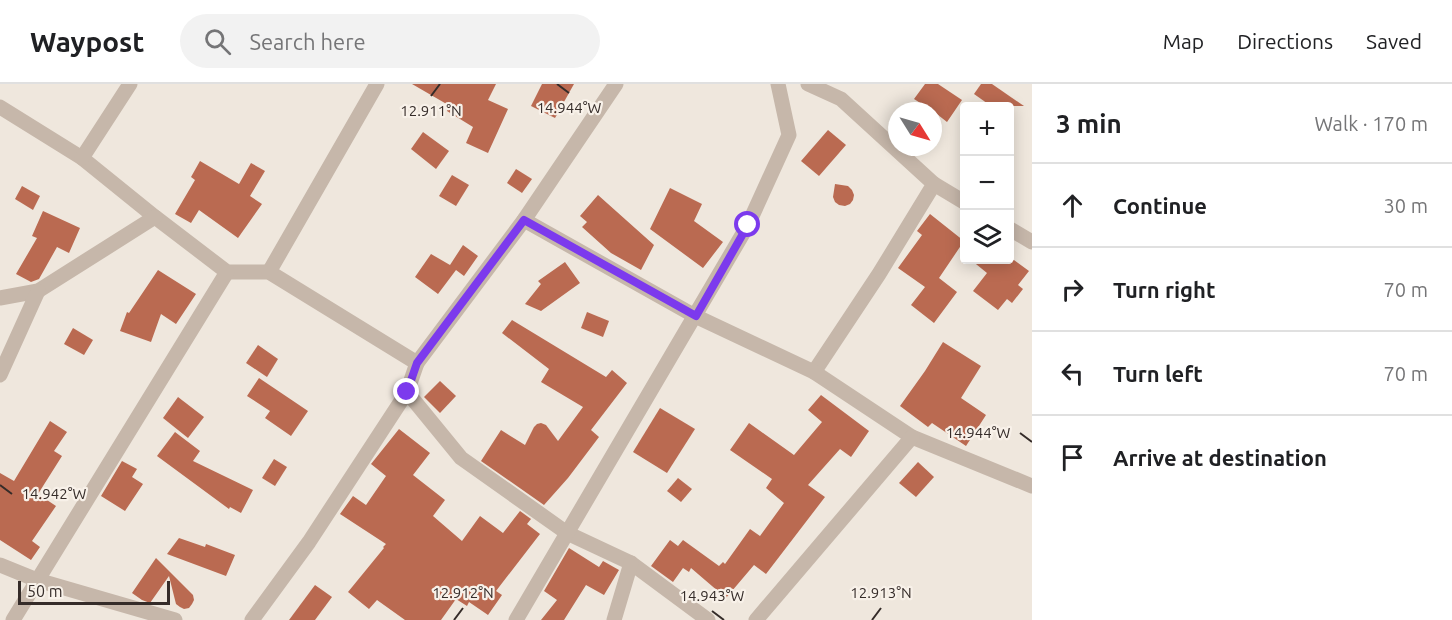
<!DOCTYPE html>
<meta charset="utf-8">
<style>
:root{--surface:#fff;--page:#f2f2f2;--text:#202124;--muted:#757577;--line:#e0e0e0}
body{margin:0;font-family:Ubuntu,sans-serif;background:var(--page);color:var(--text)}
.controls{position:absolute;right:18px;top:18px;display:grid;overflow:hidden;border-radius:6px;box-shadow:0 3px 15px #0003}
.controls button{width:54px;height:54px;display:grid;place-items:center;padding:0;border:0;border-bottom:2px solid var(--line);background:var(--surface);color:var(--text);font:30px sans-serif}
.compass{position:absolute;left:888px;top:18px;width:54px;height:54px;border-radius:50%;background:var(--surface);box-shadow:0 3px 15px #0003;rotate:127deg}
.scale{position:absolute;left:18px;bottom:15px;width:152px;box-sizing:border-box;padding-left:6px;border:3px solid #352c29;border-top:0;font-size:16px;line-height:21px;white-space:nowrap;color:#352c29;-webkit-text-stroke:4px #f8f1e9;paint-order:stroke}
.stop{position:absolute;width:18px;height:18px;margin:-14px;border:4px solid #7c3aed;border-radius:50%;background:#fff}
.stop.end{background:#7c3aed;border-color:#fff;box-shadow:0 2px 6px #0008}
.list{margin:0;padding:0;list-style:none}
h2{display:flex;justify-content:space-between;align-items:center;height:78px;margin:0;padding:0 24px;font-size:26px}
h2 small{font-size:20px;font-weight:400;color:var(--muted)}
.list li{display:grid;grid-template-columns:39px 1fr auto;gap:18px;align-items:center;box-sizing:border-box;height:84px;padding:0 24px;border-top:2px solid var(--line)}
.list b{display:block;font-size:22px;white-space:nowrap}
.list em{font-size:20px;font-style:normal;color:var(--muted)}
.icon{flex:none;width:33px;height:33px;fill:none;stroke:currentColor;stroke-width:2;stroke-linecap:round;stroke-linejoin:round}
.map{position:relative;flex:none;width:1032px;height:536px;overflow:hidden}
header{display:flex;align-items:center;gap:36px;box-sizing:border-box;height:84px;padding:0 30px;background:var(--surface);border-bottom:2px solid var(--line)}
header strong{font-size:28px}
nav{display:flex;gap:33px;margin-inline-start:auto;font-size:21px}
.search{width:420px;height:54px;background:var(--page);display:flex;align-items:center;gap:15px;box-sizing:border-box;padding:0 21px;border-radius:33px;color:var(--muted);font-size:22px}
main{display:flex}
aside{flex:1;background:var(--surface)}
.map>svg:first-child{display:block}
.building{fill:#ba6a51}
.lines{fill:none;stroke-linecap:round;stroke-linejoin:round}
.minor{stroke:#c6b7aa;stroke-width:15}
.route{stroke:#7c3aed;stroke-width:8}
.ticks{fill:none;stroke:#352c29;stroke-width:2}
.ticks-label{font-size:15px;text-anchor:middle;fill:#352c29;stroke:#f8f1e9;stroke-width:4.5;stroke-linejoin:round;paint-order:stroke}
</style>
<header>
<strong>Waypost</strong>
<div class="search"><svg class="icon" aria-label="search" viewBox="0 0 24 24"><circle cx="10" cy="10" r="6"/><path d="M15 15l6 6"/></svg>Search here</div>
<nav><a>Map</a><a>Directions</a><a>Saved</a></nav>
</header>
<main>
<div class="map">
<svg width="1032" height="536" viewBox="0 0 1032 536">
<rect width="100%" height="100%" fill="#efe7dd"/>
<g class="building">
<polygon points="412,0 496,0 488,16 508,25 488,69 466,59 473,43 447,27 450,22"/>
<polygon points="542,0 574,0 555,34 531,22"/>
<polygon points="925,0 938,0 962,16 947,38 933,27 914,15"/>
<polygon points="981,0 992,0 1024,22 991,22 974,10"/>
<polygon points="828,46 846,61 819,92 801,77"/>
<polygon points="423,48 449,67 436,85 411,65"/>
<polygon points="200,77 239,100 251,79 265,87 250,112 262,120 238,154 199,126 191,139 175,130 195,96 191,93"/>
<polygon points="516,85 532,95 522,109 507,99"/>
<polygon points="452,91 469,101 456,122 439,112"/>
<polygon points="835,100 848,102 852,106 854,111 853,116 850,120 845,122 839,121 835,118 833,113"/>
<polygon points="22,102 40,112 33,126 15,115"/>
<polygon points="670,104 702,120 694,137 723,158 703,184 650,145"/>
<polygon points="598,111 654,161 641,186 611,169 582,143 587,138 580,132"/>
<polygon points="43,127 80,144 69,169 57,163 39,195 31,198 16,190 37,154 32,152"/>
<polygon points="930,130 964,157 939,194 957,208 934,239 911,221 925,203 898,184 922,151 917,147"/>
<polygon points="463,161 478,172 464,192 456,186 438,210 415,193 431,170 450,181"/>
<polygon points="971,176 1014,176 1029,187 1018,201 1023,205 1012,219 1007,215 998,226 973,207 987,189"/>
<polygon points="565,178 580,199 541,227 525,220 541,200 538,197"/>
<polygon points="158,186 196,210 176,240 161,230 151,258 120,247 127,228 129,229"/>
<polygon points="587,228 609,237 603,253 581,244"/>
<polygon points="512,236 606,293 612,286 627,299 591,346 599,353 568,394 544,421 481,377 501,346 525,361 534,343 537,340 541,339 546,341 558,357 583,323 541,298 549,285 502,249"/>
<polygon points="73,244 93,256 84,271 64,260"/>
<polygon points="943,258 981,282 961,314 986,331 966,362 932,339 928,343 900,322 925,287"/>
<polygon points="258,261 278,275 267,293 246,279"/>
<polygon points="259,294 308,327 291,352 265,334 270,327 247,312"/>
<polygon points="440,297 456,312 440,329 424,313"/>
<polygon points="821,311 869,347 851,373 840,365 808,401 825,413 766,490 754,481 726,514 691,484 689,488 683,484 673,498 651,482 670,456 678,462 683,456 719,482 723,478 725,480 750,445 760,452 784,419 766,404 772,395 730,366 749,339 794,371 822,338 808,326"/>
<polygon points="178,313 204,333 188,354 163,334"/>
<polygon points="660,324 695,345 667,389 633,368"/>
<polygon points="50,337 67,348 54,367 62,372 38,410 56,422 32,457 40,463 31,476 0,456 0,389 14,397"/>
<polygon points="399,345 430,369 413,391 445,416 433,432 462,457 480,432 503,449 520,427 531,435 527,440 540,450 496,507 502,511 488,531 469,518 467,522 456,515 441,536 405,536 377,516 369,525 348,508 384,464 383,463 386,460 340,430 353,412 366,421 386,392 371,380"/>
<polygon points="175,348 200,367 193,377 253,406 241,429 230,423 229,425 157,372"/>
<polygon points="274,375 287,383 275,402 262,394"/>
<polygon points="122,377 137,385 132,393 143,400 125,427 101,412"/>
<polygon points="918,378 934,393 916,413 899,399"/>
<polygon points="678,394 692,405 681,418 667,407"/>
<polygon points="179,454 205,463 206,460 235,471 226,492 167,470"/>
<polygon points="569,464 599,483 603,477 619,486 604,511 586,501 564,536 541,536 557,516 544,507"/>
<polygon points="156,474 193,511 194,516 192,520 189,524 184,525 180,523 176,520 169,492 150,519 142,516 132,509"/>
<polygon points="315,501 332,513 315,536 289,536"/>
</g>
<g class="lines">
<g class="minor">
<polyline points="808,0 841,15 934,100 879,190 814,288"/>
<polyline points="0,23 82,74 155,133 227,188 269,188 417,279 524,136 616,0"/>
<polyline points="82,74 130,0"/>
<polyline points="934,100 964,118"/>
<polyline points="524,136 695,232 814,288 912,353 1032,402"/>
<polyline points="1010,145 1032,158"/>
<polyline points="269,188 377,0"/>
<polyline points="0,214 38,207 155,133"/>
<polyline points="0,291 38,207"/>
<polyline points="407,308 461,374 567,449 631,479 708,536"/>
<polyline points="0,481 37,496 175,536"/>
<polyline points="13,536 227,188"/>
<polyline points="252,536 309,458 407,308 417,279"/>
<polyline points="516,536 748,141 789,51 778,0"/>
<polyline points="614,536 631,479"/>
<polyline points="756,536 912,353"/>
</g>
</g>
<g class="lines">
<polyline class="route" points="407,308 417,279 524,136 696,232 748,141"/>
</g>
<path class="ticks" d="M557 0 569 9M431 12 440 0M1020 349 1032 358M0 401 12 410M712 527 724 536M454 536 463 524M872 536 881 524"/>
<g class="ticks-label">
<text x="569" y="29">14.944°W</text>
<text x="431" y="32">12.911°N</text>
<text x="978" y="354">14.944°W</text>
<text x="54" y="415">14.942°W</text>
<text x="463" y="514">12.912°N</text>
<text x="881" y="514">12.913°N</text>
<text x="712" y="517">14.943°W</text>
</g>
</svg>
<div class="controls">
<button>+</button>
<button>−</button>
<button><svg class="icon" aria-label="layers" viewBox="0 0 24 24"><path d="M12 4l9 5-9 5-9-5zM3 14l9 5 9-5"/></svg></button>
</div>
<svg class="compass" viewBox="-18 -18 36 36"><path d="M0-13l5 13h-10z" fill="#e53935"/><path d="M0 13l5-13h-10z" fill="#757577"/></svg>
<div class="scale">50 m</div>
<div class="stop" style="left:748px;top:141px"></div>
<div class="stop end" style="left:407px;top:308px"></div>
</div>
<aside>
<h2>3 min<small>Walk · 170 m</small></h2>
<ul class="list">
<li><svg class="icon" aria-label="ahead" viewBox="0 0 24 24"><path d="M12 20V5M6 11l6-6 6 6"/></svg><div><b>Continue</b></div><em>30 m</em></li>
<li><svg class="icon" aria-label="right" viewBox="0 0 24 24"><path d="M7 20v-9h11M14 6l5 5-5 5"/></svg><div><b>Turn right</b></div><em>70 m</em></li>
<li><svg class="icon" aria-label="left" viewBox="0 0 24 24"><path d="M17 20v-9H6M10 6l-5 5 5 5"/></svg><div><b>Turn left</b></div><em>70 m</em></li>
<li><svg class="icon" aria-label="arrive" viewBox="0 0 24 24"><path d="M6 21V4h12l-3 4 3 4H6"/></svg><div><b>Arrive at destination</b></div></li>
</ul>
</aside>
</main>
